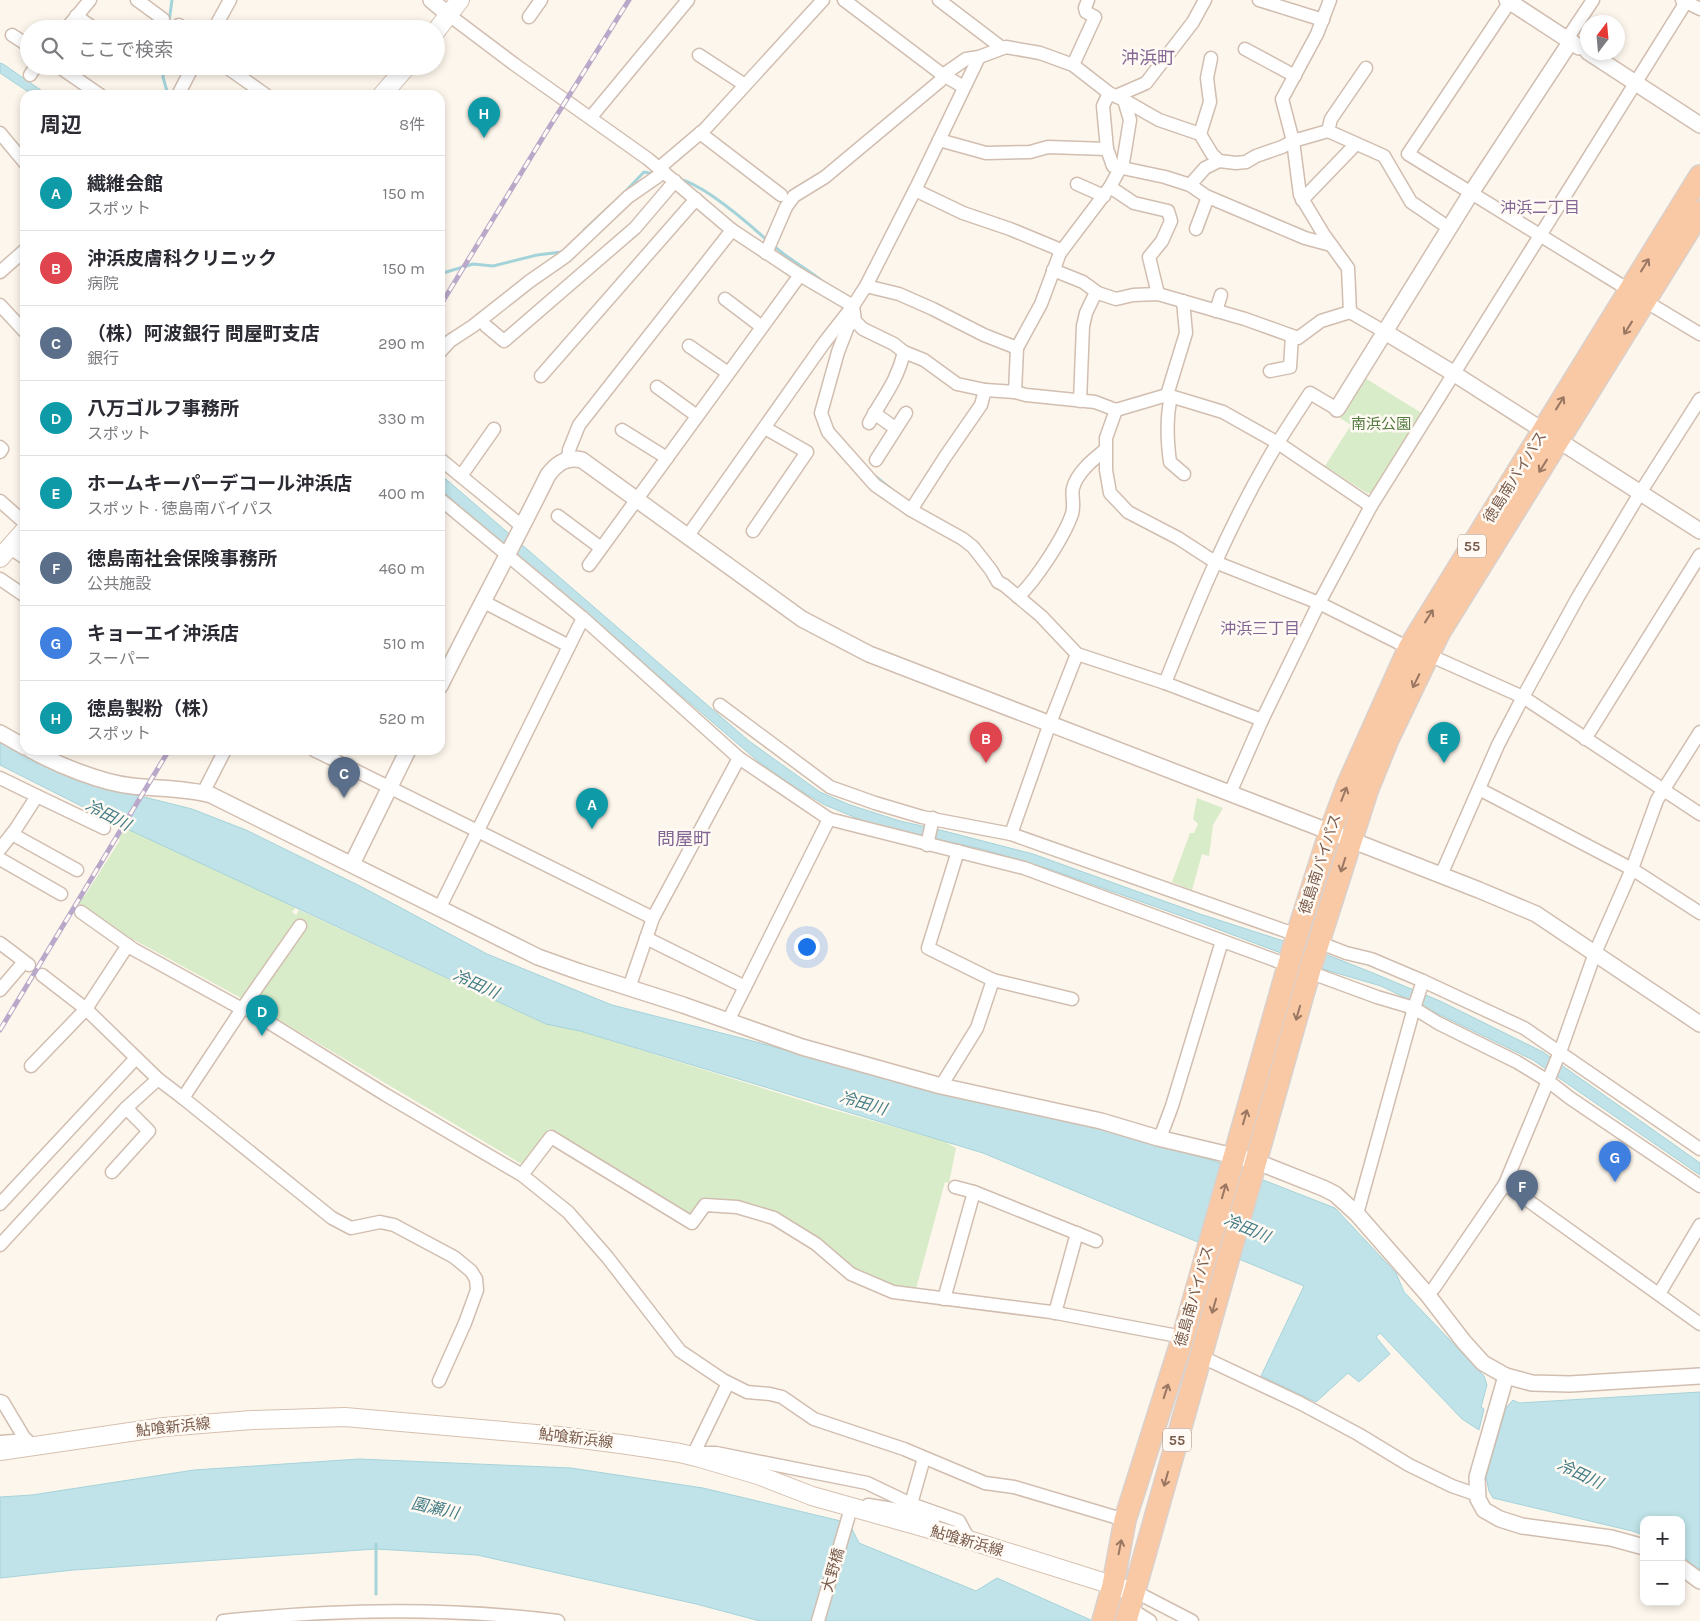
<!DOCTYPE html>
<html lang="ja">
<meta charset="utf-8">
<style>
:root{--surface:#fff;--page:#f2f2f3;--text:#2b2b33;--muted:#7c7c81;--line:#e1e1e2;--accent:#e76f51}
body{margin:0;font-family:Karla,"Noto Sans JP",sans-serif;background:var(--page);color:var(--text)}
.controls{position:absolute;right:15px;bottom:15px;display:grid;overflow:hidden;border-radius:10px;box-shadow:0 2px 8px #0003}
.controls button{width:45px;height:45px;display:grid;place-items:center;padding:0;border:0;border-bottom:1px solid var(--line);background:var(--surface);color:var(--text);font:25px sans-serif}
.compass{position:absolute;left:1580px;top:15px;width:45px;height:45px;border-radius:50%;background:var(--surface);box-shadow:0 2px 8px #0003;rotate:16deg}
.you{position:absolute;left:806px;top:946px;width:18px;height:18px;margin:-12px;border:4px solid #fff;border-radius:50%;background:#1a73e8;box-shadow:0 0 0 8px #1a73e833}
.badge{display:grid;place-items:center;width:32px;height:32px;border-radius:50%;background:var(--accent);color:#fff;font-size:16px;font-weight:700}
.pin{position:absolute;translate:-50% -41px;filter:drop-shadow(0 1px 2px #0008)}
.pin::after{content:'';position:absolute;top:26px;width:18px;height:15px;background:inherit;clip-path:polygon(0 0,100% 0,50% 100%)}
.list{margin:0;padding:0;list-style:none}
h2{display:flex;justify-content:space-between;align-items:center;height:65px;margin:0;padding:0 20px;font-size:21px}
h2 small{font-size:16px;font-weight:400;color:var(--muted)}
.list li{display:grid;grid-template-columns:32px 1fr auto;gap:15px;align-items:center;box-sizing:border-box;height:75px;padding:0 20px;border-top:1px solid var(--line)}
.list b{display:block;font-size:19px;white-space:nowrap}
.list p{margin:0;font-size:16px;white-space:nowrap;color:var(--muted)}
.list em{font-size:16px;font-style:normal;color:var(--muted)}
.icon{flex:none;width:28px;height:28px;fill:none;stroke:currentColor;stroke-width:2;stroke-linecap:round;stroke-linejoin:round}
.map{position:relative;flex:none;width:1700px;height:1621px;overflow:hidden}
.search{position:absolute;background:var(--surface);box-shadow:0 2px 8px #0003;left:20px;top:20px;width:425px;height:55px;display:flex;align-items:center;gap:12px;box-sizing:border-box;padding:0 18px;border-radius:28px;color:var(--muted);font-size:19px}
.panel{position:absolute;background:var(--surface);box-shadow:0 2px 8px #0003;left:20px;top:90px;width:425px;height:665px;border-radius:15px}
.map>svg:first-child{display:block}
.green{fill:#d8ecc9}
.water{fill:#bfe3e8;stroke:#a5d3da}
.lines{fill:none;stroke-linecap:round;stroke-linejoin:round}
.stream{stroke:#a5d3da;stroke-width:3}
.minor-casing{stroke:#d1beb0;stroke-width:15}
.tertiary-casing{stroke:#d1beb0;stroke-width:18}
.secondary-casing{stroke:#d6c0b0;stroke-width:20}
.trunk-casing{stroke:#dad1cd;stroke-width:24}
.minor{stroke:#fff;stroke-width:12}
.tertiary{stroke:#fff;stroke-width:15}
.secondary{stroke:#fff;stroke-width:18}
.trunk{stroke:#f9c8a4;stroke-width:21}
.rail-casing{stroke:#b9a8c9;stroke-width:5}
.rail{stroke:#fffaf3;stroke-width:3;stroke-dasharray:9;stroke-linecap:butt}
.oneway{stroke:#9a7763}
.labels{text-anchor:middle;dominant-baseline:central;stroke-width:5;stroke-linejoin:round;paint-order:stroke}
.shield{fill:#fffaf3;stroke:#a28b7f;stroke-width:1}
.shield-label{font-size:14px;font-weight:bold;fill:#7a5c4d}
.park-label{font-size:15px;fill:#537a41;stroke:#fffaf3}
.street-label{font-size:15px;fill:#7a5c4d;stroke:#fffaf3}
.neighbourhood-label{font-size:16px;fill:#846695;stroke:#fffaf3}
.water-label{font-size:16px;font-style:italic;fill:#437c86;stroke:#fffaf3}
.quarter-label{font-size:18px;fill:#846695;stroke:#fffaf3}
</style>
<div class="map">
<svg width="1700" height="1621" viewBox="0 0 1700 1621">
<rect width="100%" height="100%" fill="#fdf6ec"/>
<g class="green">
<polygon points="1365,378 1423,414 1373,493 1367,493 1325,466 1351,425 1340,418"/>
<polygon points="1197,798 1223,808 1213,825 1209,856 1202,854 1192,890 1172,882 1190,833 1194,833 1198,824 1193,819"/>
<polygon points="125,828 297,906 292,912 296,915 299,910 546,1024 580,1031 823,1107 944,1141 956,1148 949,1183 945,1182 916,1289 892,1286 854,1269 775,1213 737,1201 704,1200 691,1217 549,1129 525,1166 252,1004 127,936 78,904 82,896 84,897 120,840 117,838"/>
</g>
<g class="water">
<polygon points="0,63 3,64 48,95 33,95 0,73"/>
<polygon points="440,474 749,741 820,792 850,805 900,821 944,831 1033,854 1200,914 1330,956 1373,973 1440,1001 1543,1052 1700,1163 1700,1175 1533,1060 1381,986 1326,970 1204,924 1049,869 982,849 876,826 825,805 796,788 759,762 440,489"/>
<polygon points="0,742 49,765 136,795 192,809 246,830 362,887 487,954 612,1005 745,1039 933,1090 1059,1118 1212,1160 1335,1208 1396,1273 1404,1292 1484,1376 1487,1385 1481,1407 1484,1409 1479,1430 1462,1419 1380,1333 1376,1337 1390,1354 1359,1382 1348,1373 1316,1402 1261,1376 1304,1286 983,1153 580,1031 546,1024 125,828 0,765"/>
<polygon points="1700,1392 1700,1570 1681,1556 1681,1520 1644,1520 1644,1535 1632,1531 1493,1498 1489,1491 1486,1477 1506,1408 1513,1400 1519,1403"/>
<polygon points="359,1459 571,1468 703,1488 849,1523 859,1543 976,1591 997,1578 1093,1621 760,1621 696,1604 477,1555 376,1549 74,1570 0,1578 0,1497 32,1495 194,1470"/>
</g>
<g class="lines">
<g class="stream">
<polyline points="168,29 172,0"/>
<polyline points="164,66 163,77 168,95"/>
<path d="M679 179C705 185 748 223 768 241"/>
<polyline points="624,193 644,172 654,174"/>
<polyline points="584,230 611,205"/>
<path d="M773 245C789 260 809 270 826 284"/>
<polyline points="440,276 443,273 473,264 493,266 537,255 562,252"/>
<polyline points="875,476 891,489"/>
<polyline points="376,1544 376,1594"/>
</g>
<g class="minor-casing">
<g id="minor">
<polyline points="137,0 163,19"/>
<polyline points="844,0 943,75 964,87"/>
<polyline points="939,0 1002,48"/>
<polyline points="1259,0 1323,20"/>
<polyline points="1330,0 1317,34 1282,99 1293,141 1300,195 1324,235 1348,268 1350,312 1385,332"/>
<polyline points="1511,0 1408,154 1629,290"/>
<polyline points="1682,0 1700,9"/>
<polyline points="449,15 514,64 648,159 732,230 800,275 853,306"/>
<polyline points="76,16 95,29"/>
<polyline points="529,17 541,0"/>
<polyline points="179,25 184,29"/>
<polyline points="66,29 90,0"/>
<polyline points="214,29 230,0"/>
<polyline points="12,35 29,46"/>
<polyline points="1567,39 1593,0"/>
<polyline points="1245,49 1295,76"/>
<polyline points="699,55 745,85"/>
<polyline points="1073,65 1095,17 1086,12 1085,8 1088,0"/>
<polyline points="58,66 100,95"/>
<polyline points="225,66 266,95"/>
<polyline points="30,75 36,66"/>
<polyline points="1109,93 1103,106 1107,149 1113,166 1165,177 1190,185 1206,196 1305,238 1331,245"/>
<polyline points="178,95 193,66"/>
<polyline points="1116,96 1146,83 1193,22 1205,0"/>
<polyline points="1124,100 1159,120 1200,134 1212,154 1219,161 1236,163 1246,162 1256,156 1282,147 1293,141 1328,131 1384,156 1411,202 1449,228"/>
<polyline points="591,117 688,0"/>
<polyline points="1328,131 1331,119 1366,68"/>
<polyline points="0,133 25,163"/>
<polyline points="700,133 781,195"/>
<polyline points="1200,134 1210,102 1207,78 1211,58"/>
<polyline points="939,140 986,153 1030,152 1048,147 1107,149"/>
<polyline points="659,168 705,129 823,0"/>
<polyline points="1077,184 1104,196"/>
<polyline points="1190,185 1205,168 1219,161"/>
<polyline points="1110,187 1134,203 1168,211 1171,221 1162,241 1149,257 1158,294"/>
<polyline points="915,190 963,213 1010,229 1056,248 1060,253"/>
<polyline points="1302,200 1356,144"/>
<polyline points="1196,229 1208,197"/>
<polyline points="766,253 786,207 794,196 825,177 940,81 943,75 966,59 979,57 1006,47 1040,53 1073,65 1109,93 1124,100 1130,120 1123,163 1110,187 1060,253 1041,304 1017,348 1015,392"/>
<polyline points="1053,270 1083,282 1098,293 1116,299 1133,295 1158,294 1245,319 1298,338 1321,321 1350,312"/>
<polyline points="0,272 25,250"/>
<polyline points="866,286 899,294 933,309 984,335 1017,348"/>
<polyline points="725,299 762,327"/>
<polyline points="1645,301 1700,334"/>
<polyline points="0,305 25,332"/>
<polyline points="853,306 855,321 863,329 894,344 904,352 924,360 957,384 985,390 1015,392 1026,395 1095,402 1116,410 1106,438 1106,470 1110,493 1128,512 1178,538 1215,562 1319,603 1409,648"/>
<polyline points="1216,311 1221,295"/>
<polyline points="855,321 848,326 838,352 821,413 828,432 875,485 911,510 963,539 973,547 991,570 998,582 1004,585 1041,616 1077,654"/>
<polyline points="486,326 504,341 635,228 675,181"/>
<polyline points="689,346 728,373"/>
<polyline points="440,352 450,341 473,326 530,281 566,256 628,197 664,172"/>
<polyline points="1270,371 1290,367 1292,336"/>
<polyline points="541,376 696,199"/>
<polyline points="657,387 697,416"/>
<polyline points="1167,395 1186,333 1183,301"/>
<path d="M1171 397C1166 418 1167 440 1170 462L1184 474"/>
<polyline points="1080,401 1083,326 1086,313 1096,292"/>
<polyline points="1116,410 1167,395 1223,412 1278,443 1371,506"/>
<polyline points="874,413 895,428"/>
<path d="M869 423C883 397 897 382 904 352"/>
<polyline points="622,430 667,458"/>
<polyline points="0,447 2,449 0,452"/>
<polyline points="440,459 523,527"/>
<polyline points="568,459 569,450 579,425 732,230"/>
<polyline points="876,460 906,413"/>
<polyline points="461,476 494,429"/>
<polyline points="440,499 583,618 739,758 829,819 728,1021"/>
<polyline points="0,501 25,523"/>
<polyline points="911,510 945,457 981,405 985,390"/>
<polyline points="558,516 601,548"/>
<polyline points="753,531 807,452 765,428"/>
<polyline points="687,537 824,343 853,306 866,286 917,186 979,57"/>
<polyline points="9,547 25,558"/>
<polyline points="589,565 800,275"/>
<polyline points="0,579 25,596"/>
<path d="M1018 597C1036 580 1064 537 1072 514 1075 503 1071 495 1073 488 1077 472 1094 459 1105 450"/>
<polyline points="482,601 569,646"/>
<polyline points="1429,655 1523,697 1700,814"/>
<path d="M1165 683C1195 608 1226 532 1267 461 1280 438 1295 416 1310 393L1337 409"/>
<polyline points="720,705 830,787 875,803 922,817 1011,834 1297,935"/>
<polyline points="1585,739 1700,555"/>
<polyline points="314,750 653,918"/>
<polyline points="0,778 37,796 15,830 0,849"/>
<polyline points="1479,789 1632,869 1700,913"/>
<polyline points="203,793 225,750"/>
<polyline points="1230,793 1262,720 1319,603 1371,506 1686,2"/>
<polyline points="37,796 104,828"/>
<polyline points="829,819 1024,868 1288,965"/>
<polyline points="12,834 77,870"/>
<polyline points="1011,834 1050,723 1077,654 1165,683 1262,720"/>
<polyline points="927,845 933,818"/>
<polyline points="0,859 61,894"/>
<polyline points="1441,875 1498,745 1523,697 1578,597 1640,493 1700,399"/>
<polyline points="440,907 583,618"/>
<polyline points="81,912 133,949 242,1009"/>
<polyline points="646,938 745,987"/>
<polyline points="1318,942 1346,953 1371,959 1423,981 1524,1028 1700,1149"/>
<polyline points="0,943 29,965"/>
<polyline points="1309,972 1377,997 1414,1008 1438,1023 1517,1062 1548,1081 1570,1098 1700,1186"/>
<polyline points="42,975 86,1009 158,1079 183,1098 242,1009 300,926"/>
<polyline points="993,980 1072,999"/>
<polyline points="629,988 653,918 739,758"/>
<polyline points="0,990 24,962"/>
<polyline points="244,1007 386,1095 522,1175 551,1137 692,1223 705,1205 737,1207 774,1218 816,1244 851,1274 893,1292 1051,1312 1183,1337"/>
<polyline points="31,1066 86,1009 128,945"/>
<polyline points="941,1086 977,1028 993,980 928,948 958,851"/>
<polyline points="183,1098 332,1218 351,1228 380,1222 394,1225 454,1257 471,1271 476,1279 477,1290 465,1323 439,1381"/>
<polyline points="1160,1138 1172,1106 1222,941"/>
<polyline points="112,1172 149,1131 126,1108"/>
<polyline points="522,1175 568,1212 608,1258 680,1351 723,1380 747,1392 770,1394 782,1397 814,1419 904,1449 985,1483 1014,1487 1125,1520"/>
<polyline points="1505,1184 1700,1324"/>
<polyline points="955,1187 974,1192 1096,1241"/>
<polyline points="0,1204 136,1058"/>
<polyline points="1357,1214 1414,1008 1423,981"/>
<polyline points="0,1245 126,1108 158,1079"/>
<polyline points="1427,1294 1434,1288 1505,1184 1560,1052 1595,953 1632,869 1657,800 1700,732"/>
<polyline points="1659,1294 1700,1225"/>
<polyline points="944,1299 974,1192"/>
<polyline points="1055,1313 1077,1233"/>
<polyline points="1200,1356 1300,1403 1358,1434 1409,1465 1452,1486 1478,1495"/>
<polyline points="0,1401 3,1402 25,1439"/>
<polyline points="0,1442 27,1440"/>
<polyline points="694,1453 728,1383"/>
<polyline points="697,1453 716,1453 867,1483 911,1504 959,1521 969,1540"/>
<polyline points="911,1504 924,1458"/>
<polyline points="868,1505 893,1509 929,1520 933,1520"/>
<polyline points="1134,1591 1192,1621"/>
<polyline points="1129,1608 1150,1621"/>
<path d="M223 1621C334 1609 447 1607 558 1621"/>
<polyline points="818,1621 851,1508"/>
</g>
</g>
<g class="tertiary-casing">
<g id="tertiary">
<polyline points="431,0 449,15"/>
<polyline points="1507,0 1579,47"/>
<polyline points="1588,52 1700,125"/>
<polyline points="1385,332 1453,373 1700,531"/>
<polyline points="1337,409 1471,193 1571,41"/>
<path d="M440 686C475 615 513 546 548 475 557 463 567 456 582 460L802 619 869 654 1351 840 1479 890 1536 914 1700 1024"/>
<polyline points="0,733 25,747"/>
<path d="M31 750C58 765 102 783 132 786 159 789 185 788 211 795L538 957 580 972 683 1005 802 1047 941 1086 1101 1121 1158 1138 1255 1161 1323 1188 1335 1194 1357 1214 1427 1294 1464 1342 1483 1363 1506 1376 1477 1477 1478 1499 1484 1510 1500 1519 1522 1526 1611 1538 1644 1547"/>
<polyline points="352,864 408,750"/>
<polyline points="1506,1376 1532,1383 1570,1384 1700,1376"/>
<polyline points="1681,1567 1700,1581"/>
</g>
</g>
<g class="secondary-casing">
<g id="secondary">
<polyline points="436,31 460,0"/>
<polyline points="382,95 407,66"/>
<polyline points="0,558 25,530"/>
<polyline points="0,1451 164,1427 252,1420 345,1417 559,1436 628,1445 680,1453 700,1458 758,1475 812,1496 969,1540 1125,1589"/>
</g>
</g>
<g class="trunk-casing">
<g id="trunk">
<polyline points="1103,1621 1113,1585 1125,1520 1183,1337 1297,935 1330,832 1348,784 1409,648 1700,176"/>
<polyline points="1126,1621 1311,966 1367,791 1388,739 1439,633 1700,212"/>
</g>
</g>
<use href="#minor" class="minor"/>
<use href="#tertiary" class="tertiary"/>
<use href="#secondary" class="secondary"/>
<use href="#trunk" class="trunk"/>
<g class="rail-casing">
<g id="rail">
<polyline points="440,306 545,134 629,0"/>
<polyline points="0,1030 169,750"/>
</g>
</g>
<use href="#rail" class="rail"/>
</g>
<defs><path id="oneway-shaft" d="M-6 0H5M1.5-3L5.5 0L1.5 3" fill="none" stroke-width="1.6" stroke-linecap="round" stroke-linejoin="round" transform="scale(1.25)"/></defs>
<g class="oneway">
<use href="#oneway-shaft" transform="translate(1645 265) rotate(-58)"/>
<use href="#oneway-shaft" transform="translate(1628 328) rotate(122)"/>
<use href="#oneway-shaft" transform="translate(1560 403) rotate(-58)"/>
<use href="#oneway-shaft" transform="translate(1543 466) rotate(122)"/>
<use href="#oneway-shaft" transform="translate(1429 616) rotate(-58)"/>
<use href="#oneway-shaft" transform="translate(1416 681) rotate(116)"/>
<use href="#oneway-shaft" transform="translate(1344 794) rotate(-69)"/>
<use href="#oneway-shaft" transform="translate(1343 865) rotate(108)"/>
<use href="#oneway-shaft" transform="translate(1298 1013) rotate(106)"/>
<use href="#oneway-shaft" transform="translate(1245 1117) rotate(-74)"/>
<use href="#oneway-shaft" transform="translate(1224 1191) rotate(-74)"/>
<use href="#oneway-shaft" transform="translate(1214 1306) rotate(106)"/>
<use href="#oneway-shaft" transform="translate(1166 1391) rotate(-72)"/>
<use href="#oneway-shaft" transform="translate(1166 1479) rotate(106)"/>
<use href="#oneway-shaft" transform="translate(1120 1547) rotate(-79)"/>
</g>
<g class="labels">
<g class="shield">
<rect x="1458" y="534.5" width="28" height="23" rx="4"/>
<rect x="1163" y="1428.5" width="28" height="23" rx="4"/>
</g>
<g class="shield-label">
<text x="1472" y="546">55</text>
<text x="1177" y="1440">55</text>
</g>
<g class="park-label">
<text x="1381" y="424">南浜公園</text>
</g>
<g class="street-label">
<text transform="translate(1515 477) rotate(-58)">徳島南バイパス</text>
<text transform="translate(1320 864) rotate(-72)">徳島南バイパス</text>
<text transform="translate(1194 1296) rotate(-74)">徳島南バイパス</text>
<text transform="translate(173 1427) rotate(-6)">鮎喰新浜線</text>
<text transform="translate(576 1438) rotate(7)">鮎喰新浜線</text>
<text transform="translate(967 1541) rotate(16)">鮎喰新浜線</text>
<text transform="translate(833 1570) rotate(-74)">大野橋</text>
</g>
<g class="neighbourhood-label">
<text x="1540" y="207">沖浜二丁目</text>
<text x="1260" y="628">沖浜三丁目</text>
</g>
<g class="water-label">
<text transform="translate(108 815) rotate(27)">冷田川</text>
<text transform="translate(476 984) rotate(24)">冷田川</text>
<text transform="translate(863 1103) rotate(16)">冷田川</text>
<text transform="translate(1247 1228) rotate(23)">冷田川</text>
<text transform="translate(1580 1474) rotate(25)">冷田川</text>
<text transform="translate(435 1508) rotate(13)">園瀬川</text>
</g>
<g class="quarter-label">
<text x="1148" y="58">沖浜町</text>
<text x="684" y="839">問屋町</text>
</g>
</g>
</svg>
<div class="controls">
<button>+</button>
<button>−</button>
</div>
<svg class="compass" viewBox="-18 -18 36 36"><path d="M0-13l5 13h-10z" fill="#e53935"/><path d="M0 13l5-13h-10z" fill="#7c7c81"/></svg>
<div class="you"></div>
<div class="pin badge" style="left:592px;top:829px;background:#0f9aa8">A</div>
<div class="pin badge" style="left:986px;top:763px;background:#e0444e">B</div>
<div class="pin badge" style="left:344px;top:798px;background:#5c6f8a">C</div>
<div class="pin badge" style="left:262px;top:1036px;background:#0f9aa8">D</div>
<div class="pin badge" style="left:1444px;top:763px;background:#0f9aa8">E</div>
<div class="pin badge" style="left:1522px;top:1211px;background:#5c6f8a">F</div>
<div class="pin badge" style="left:1615px;top:1182px;background:#3f7fe0">G</div>
<div class="pin badge" style="left:484px;top:138px;background:#0f9aa8">H</div>
<div class="search"><svg class="icon" aria-label="search" viewBox="0 0 24 24"><circle cx="10" cy="10" r="6"/><path d="M15 15l6 6"/></svg>ここで検索</div>
<section class="panel">
<h2>周辺<small>8件</small></h2>
<ul class="list">
<li><span class="badge" style="background:#0f9aa8">A</span><div><b>繊維会館</b><p>スポット</p></div><em>150 m</em></li>
<li><span class="badge" style="background:#e0444e">B</span><div><b>沖浜皮膚科クリニック</b><p>病院</p></div><em>150 m</em></li>
<li><span class="badge" style="background:#5c6f8a">C</span><div><b>（株）阿波銀行 問屋町支店</b><p>銀行</p></div><em>290 m</em></li>
<li><span class="badge" style="background:#0f9aa8">D</span><div><b>八万ゴルフ事務所</b><p>スポット</p></div><em>330 m</em></li>
<li><span class="badge" style="background:#0f9aa8">E</span><div><b>ホームキーパーデコール沖浜店</b><p>スポット · 徳島南バイパス</p></div><em>400 m</em></li>
<li><span class="badge" style="background:#5c6f8a">F</span><div><b>徳島南社会保険事務所</b><p>公共施設</p></div><em>460 m</em></li>
<li><span class="badge" style="background:#3f7fe0">G</span><div><b>キョーエイ沖浜店</b><p>スーパー</p></div><em>510 m</em></li>
<li><span class="badge" style="background:#0f9aa8">H</span><div><b>徳島製粉（株）</b><p>スポット</p></div><em>520 m</em></li>
</ul>
</section>
</div>
